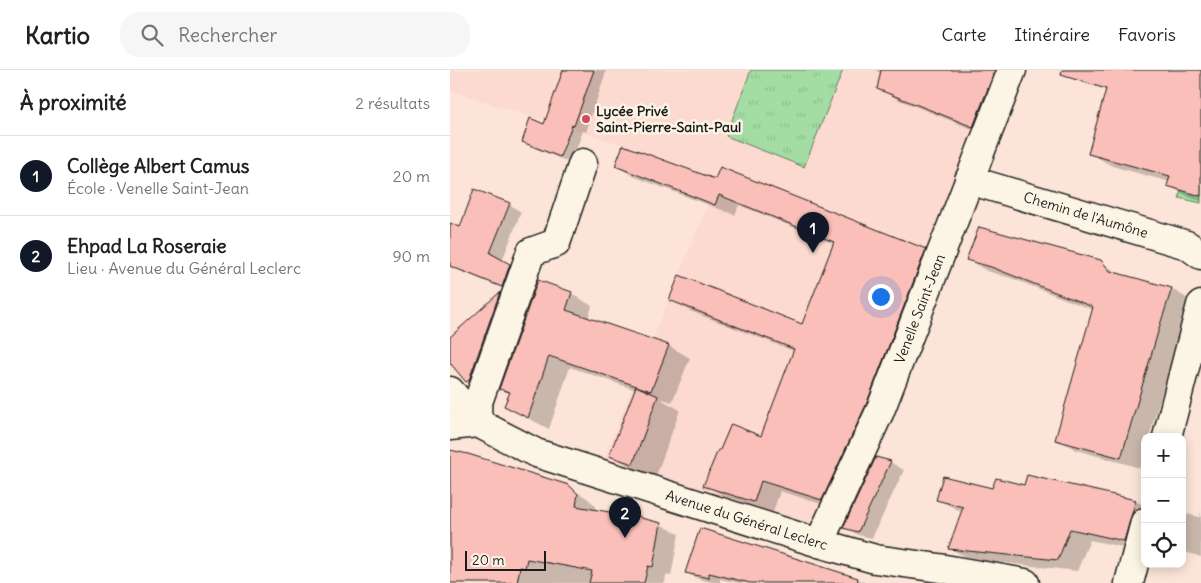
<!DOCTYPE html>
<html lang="fr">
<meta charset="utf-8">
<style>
:root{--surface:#fff;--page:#f6f6f6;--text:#202124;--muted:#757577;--line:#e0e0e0;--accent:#111827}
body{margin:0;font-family:Delius,sans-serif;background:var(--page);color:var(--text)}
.controls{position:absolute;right:15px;bottom:15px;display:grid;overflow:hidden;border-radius:10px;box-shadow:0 2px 12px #0003}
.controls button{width:45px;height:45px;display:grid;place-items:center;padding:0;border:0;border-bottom:1px solid var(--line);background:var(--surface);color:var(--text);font:25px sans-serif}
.scale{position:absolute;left:15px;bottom:12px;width:81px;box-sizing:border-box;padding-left:5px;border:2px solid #1c1c1c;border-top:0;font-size:14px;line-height:18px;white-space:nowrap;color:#1c1c1c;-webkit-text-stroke:4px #fcf5e5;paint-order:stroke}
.you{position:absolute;left:430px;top:226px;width:18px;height:18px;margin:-12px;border:4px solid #fff;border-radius:50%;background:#1a73e8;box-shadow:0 0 0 8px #1a73e833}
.badge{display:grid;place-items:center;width:32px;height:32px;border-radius:50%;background:var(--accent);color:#fff;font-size:16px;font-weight:700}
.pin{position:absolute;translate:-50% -41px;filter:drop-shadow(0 1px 2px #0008)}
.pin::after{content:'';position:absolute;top:26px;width:18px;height:15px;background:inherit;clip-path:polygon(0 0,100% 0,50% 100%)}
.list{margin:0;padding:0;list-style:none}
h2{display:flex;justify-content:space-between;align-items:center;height:65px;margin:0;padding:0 20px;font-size:21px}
h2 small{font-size:16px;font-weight:400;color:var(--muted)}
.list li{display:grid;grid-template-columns:32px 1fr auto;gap:15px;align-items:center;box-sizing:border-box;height:80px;padding:0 20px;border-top:1px solid var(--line)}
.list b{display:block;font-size:19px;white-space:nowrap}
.list p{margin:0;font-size:16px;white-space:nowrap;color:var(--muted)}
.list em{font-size:16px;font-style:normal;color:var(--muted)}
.icon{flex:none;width:28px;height:28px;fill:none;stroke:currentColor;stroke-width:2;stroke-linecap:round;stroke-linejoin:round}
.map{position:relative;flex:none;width:751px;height:513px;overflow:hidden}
header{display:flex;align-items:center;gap:30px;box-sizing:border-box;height:70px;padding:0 25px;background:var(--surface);border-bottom:1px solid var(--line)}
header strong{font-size:24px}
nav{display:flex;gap:28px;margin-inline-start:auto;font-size:18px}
.search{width:350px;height:45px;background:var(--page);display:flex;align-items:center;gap:12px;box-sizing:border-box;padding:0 18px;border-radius:20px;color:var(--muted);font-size:19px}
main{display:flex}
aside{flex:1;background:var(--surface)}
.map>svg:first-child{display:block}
.built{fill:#fcdacf}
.grass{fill:url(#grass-tufts);stroke:#607c60}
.park{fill:#a3dda3;stroke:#607c60}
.shadow{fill:#0003}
.building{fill:#fbbfb9;stroke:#1c1c1c}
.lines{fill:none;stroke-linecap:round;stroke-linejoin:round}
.minor-casing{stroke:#1c1c1c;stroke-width:31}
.major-casing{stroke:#1c1c1c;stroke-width:31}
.minor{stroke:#fcf5e5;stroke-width:28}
.major{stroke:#fcf5e5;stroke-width:28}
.poi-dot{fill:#d1495b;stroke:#fcf5e5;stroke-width:2}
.labels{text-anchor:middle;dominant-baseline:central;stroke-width:5;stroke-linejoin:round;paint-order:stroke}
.poi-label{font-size:14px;font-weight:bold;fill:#1c1c1c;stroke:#fcf5e5;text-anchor:start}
.street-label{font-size:14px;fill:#1c1c1c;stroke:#fcf5e5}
</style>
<header>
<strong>Kartio</strong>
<div class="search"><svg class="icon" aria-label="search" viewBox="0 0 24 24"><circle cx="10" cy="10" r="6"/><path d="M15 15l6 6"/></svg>Rechercher</div>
<nav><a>Carte</a><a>Itinéraire</a><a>Favoris</a></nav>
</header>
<main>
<aside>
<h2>À proximité<small>2 résultats</small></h2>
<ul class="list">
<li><span class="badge">1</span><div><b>Collège Albert Camus</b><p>École · Venelle Saint-Jean</p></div><em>20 m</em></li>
<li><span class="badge">2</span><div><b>Ehpad La Roseraie</b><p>Lieu · Avenue du Général Leclerc</p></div><em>90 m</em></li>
</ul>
</aside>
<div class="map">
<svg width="751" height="513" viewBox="0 0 751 513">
<defs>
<pattern id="grass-tufts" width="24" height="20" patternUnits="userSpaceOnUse" patternTransform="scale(1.25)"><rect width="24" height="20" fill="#a3dda3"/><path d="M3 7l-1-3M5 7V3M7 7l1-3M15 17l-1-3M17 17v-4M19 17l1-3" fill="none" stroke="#8cbd8c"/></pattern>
</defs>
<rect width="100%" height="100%" fill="#fce5d8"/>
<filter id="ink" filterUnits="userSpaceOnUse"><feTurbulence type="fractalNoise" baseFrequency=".02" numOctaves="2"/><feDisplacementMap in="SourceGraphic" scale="10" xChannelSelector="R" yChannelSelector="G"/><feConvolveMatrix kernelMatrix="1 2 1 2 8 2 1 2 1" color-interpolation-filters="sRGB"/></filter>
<g filter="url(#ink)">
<polygon class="built" points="0,0 564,0 458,252 362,462 153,390 266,114 173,75 1,21 0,22"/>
<polygon class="grass" points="301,0 393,0 354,97 276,66"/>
<polygon class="park" points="751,41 751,133 729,128"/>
<g class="shadow">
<polygon points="114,0 152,0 156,2 136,62 133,61 121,93 84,78 73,72 95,55"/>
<polygon points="425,0 570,0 542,67 447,29 428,18 432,4"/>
<polygon points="650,0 751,0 751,131 741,128 719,116 720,112 662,96 640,83 656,21 645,15"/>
<polygon points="166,96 265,111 475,180 495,191 391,440 330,421 323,442 274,426 255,415 311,367 344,281 240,241 221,229 353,255 385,174 289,135 285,145 185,107"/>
<polygon points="59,134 71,142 52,191 72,202 65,223 0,197 0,154 10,159"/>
<polygon points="518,190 650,191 672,206 722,219 740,230 699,367 695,367 695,381 690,398 626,380 607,369 643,240 561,208 537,201"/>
<polygon points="121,223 142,236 138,249 219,276 240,288 222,332 213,329 212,330 230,340 206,406 183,398 161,385 186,320 120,297 99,359 55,336 60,324 51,318"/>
<polygon points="50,224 63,231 28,315 14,307 0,291 0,269"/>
<polygon points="0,381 118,417 137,428 146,436 145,441 171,446 185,443 199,451 210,454 229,464 221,506 216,505 215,513 21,513 0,508"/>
<polygon points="440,392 454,400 422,468 408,465 395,457"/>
<polygon points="578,407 695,434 694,482 640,470 627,501 519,489 500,478 512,442 487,429 574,417"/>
<polygon points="751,439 751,487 732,481 732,443 750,447"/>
<polygon points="251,459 412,511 416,513 289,513 270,509 270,513 266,513 248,509 237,503"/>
</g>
<g class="building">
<polygon points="113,0 144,0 124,56 122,55 110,87 72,72 80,48 94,54"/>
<polygon points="431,0 545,0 523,57 427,19"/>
<polygon points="612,0 751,0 751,126 717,116 720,106 638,84 656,19 611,5"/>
<polygon points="173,75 265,109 270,97 476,179 416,335 372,430 311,411 304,432 253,416 268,380 270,380 281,354 311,366 344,279 219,230 229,205 352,254 384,172 269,125 265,135 165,96"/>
<polygon points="24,119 60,133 40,183 60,194 52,217 0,196 0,153 10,157"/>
<polygon points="529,157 651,190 660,201 722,218 710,255 671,388 605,370 643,237 541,197 516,190"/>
<polygon points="88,210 122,222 116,240 219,275 201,321 99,286 78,348 54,336 60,322 49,319"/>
<polygon points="50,222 19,310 16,312 0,293 0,267"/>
<polygon points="186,316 208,326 183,394 159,386"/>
<polygon points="0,380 18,384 119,415 128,424 126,436 170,444 171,439 185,442 191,448 211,453 203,497 198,496 194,513 139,513 142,501 77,489 75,498 70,497 67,513 0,513"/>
<polygon points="426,387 441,391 408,462 393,458"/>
<polygon points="577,405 686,430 674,471 620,459 608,490 498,479 513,437 486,430 493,406 542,418 546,408 574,415"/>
<polygon points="250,458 408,508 407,513 300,513 259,503 259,508 235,503"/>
</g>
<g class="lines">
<g class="minor-casing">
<g id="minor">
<path id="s1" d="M519 110 737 175 751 185"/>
<polyline points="0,356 28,353 27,335 81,182 106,173 133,93"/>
<polyline points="717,367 751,235"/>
<path id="s2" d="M369 473 430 341 562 0"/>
<polyline points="679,513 695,452"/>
</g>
</g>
<g class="major-casing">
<g id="major">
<path id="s3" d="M0 321 28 353 86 383 369 473 425 489 489 498 575 513"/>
</g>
</g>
<use href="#minor" class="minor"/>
<use href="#major" class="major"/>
</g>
</g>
<circle class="poi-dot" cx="136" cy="49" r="5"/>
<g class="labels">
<g class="poi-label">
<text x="146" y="41">Lycée Privé<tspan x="146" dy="16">Saint-Pierre-Saint-Paul</tspan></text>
</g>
<g class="street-label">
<text stroke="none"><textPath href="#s1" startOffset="122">Chemin de l'Aumône</textPath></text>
<text stroke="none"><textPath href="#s2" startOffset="255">Venelle Saint-Jean</textPath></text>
<text stroke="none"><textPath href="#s3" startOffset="329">Avenue du Général Leclerc</textPath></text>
</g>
</g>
</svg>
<div class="controls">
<button>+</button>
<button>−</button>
<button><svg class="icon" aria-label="locate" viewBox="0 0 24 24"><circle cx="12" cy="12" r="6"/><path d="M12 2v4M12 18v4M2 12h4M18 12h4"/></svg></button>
</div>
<div class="scale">20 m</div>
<div class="you"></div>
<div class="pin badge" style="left:363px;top:183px">1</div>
<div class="pin badge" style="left:175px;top:468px">2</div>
</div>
</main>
